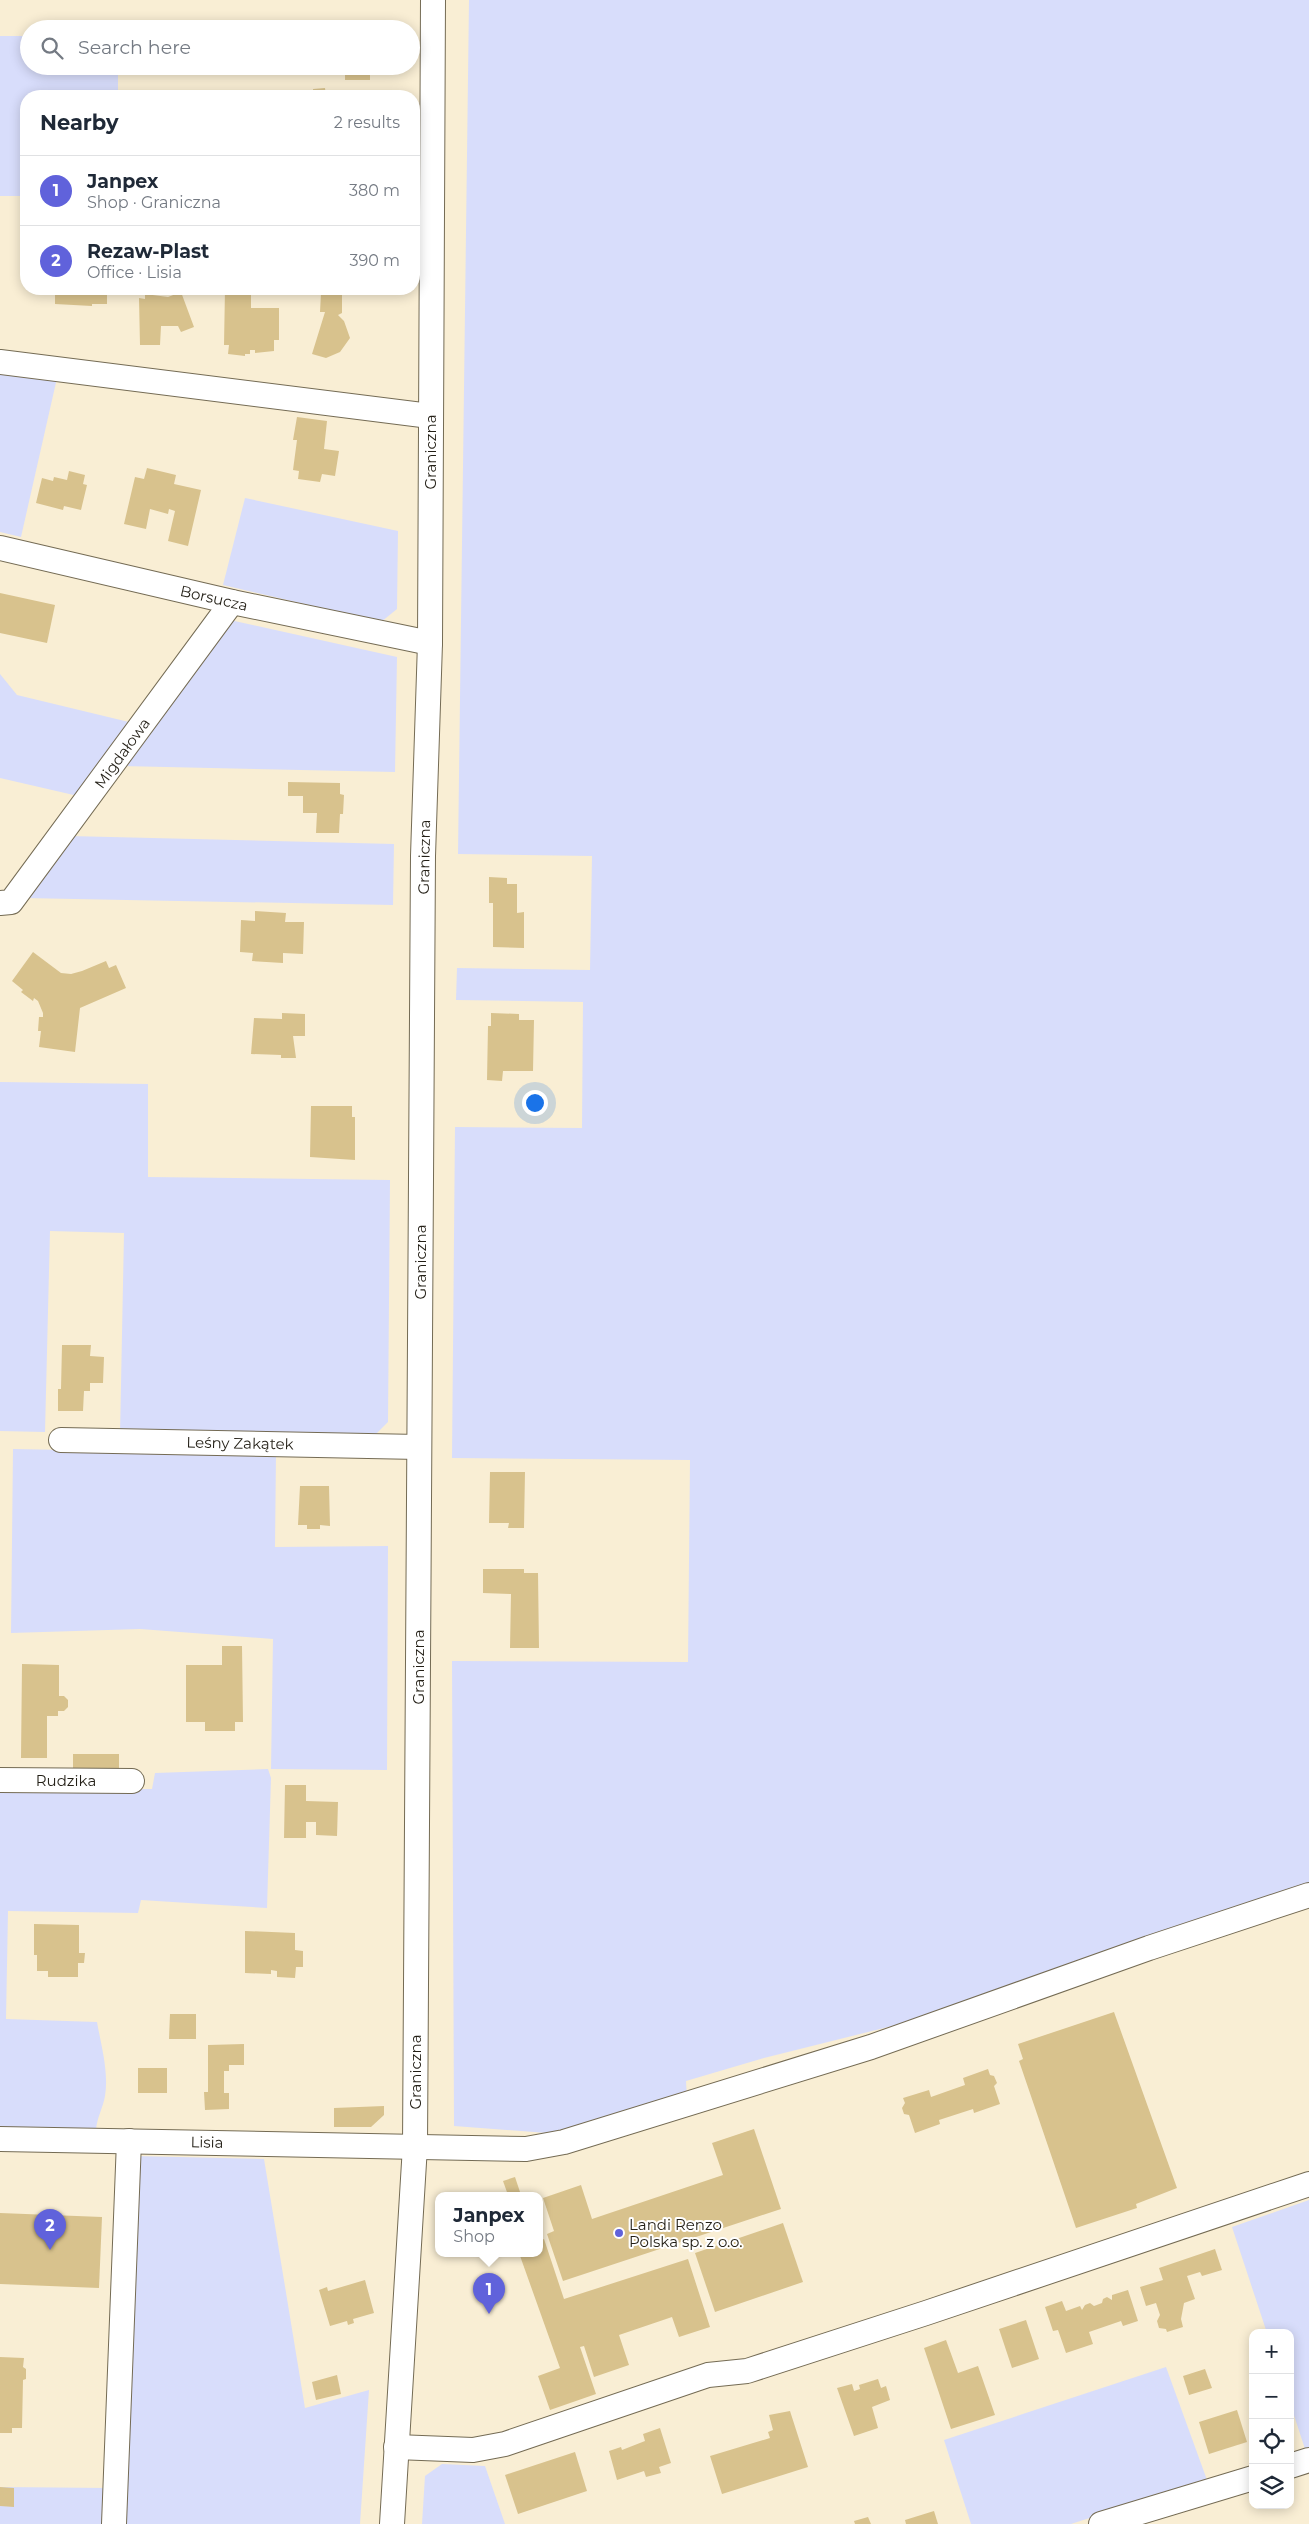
<!DOCTYPE html>
<meta charset="utf-8">
<style>
:root{--surface:#fff;--page:#f2f2f3;--text:#1f2937;--muted:#747a83;--line:#e0e1e3;--accent:#6062db}
body{margin:0;font-family:Montserrat,sans-serif;background:var(--page);color:var(--text)}
.controls{position:absolute;right:15px;bottom:15px;display:grid;overflow:hidden;border-radius:10px;box-shadow:0 2px 12px #0003}
.controls button{width:45px;height:45px;display:grid;place-items:center;padding:0;border:0;border-bottom:1px solid var(--line);background:var(--surface);color:var(--text);font:25px sans-serif}
.you{position:absolute;left:534px;top:1102px;width:18px;height:18px;margin:-12px;border:4px solid #fff;border-radius:50%;background:#1a73e8;box-shadow:0 0 0 8px #1a73e833}
.badge{display:grid;place-items:center;width:32px;height:32px;border-radius:50%;background:var(--accent);color:#fff;font-size:16px;font-weight:700}
.pin{position:absolute;translate:-50% -41px;filter:drop-shadow(0 1px 2px #0008)}
.pin::after{content:'';position:absolute;top:26px;width:18px;height:15px;background:inherit;clip-path:polygon(0 0,100% 0,50% 100%)}
.popup{position:absolute;left:435px;top:2192px;width:108px;height:65px;box-sizing:border-box;display:grid;place-content:center;border-radius:10px;background:var(--surface);filter:drop-shadow(0 1px 4px #0005);font-size:16px;white-space:nowrap;color:var(--muted)}
.popup b{font-size:19px;color:var(--text)}
.popup::after{content:'';position:absolute;left:50%;top:100%;margin-left:-10px;border:10px solid transparent;border-top-color:var(--surface)}
.list{margin:0;padding:0;list-style:none}
h2{display:flex;justify-content:space-between;align-items:center;height:65px;margin:0;padding:0 20px;font-size:21px}
h2 small{font-size:16px;font-weight:400;color:var(--muted)}
.list li{display:grid;grid-template-columns:32px 1fr auto;gap:15px;align-items:center;box-sizing:border-box;height:70px;padding:0 20px;border-top:1px solid var(--line)}
.list b{display:block;font-size:19px;white-space:nowrap}
.list p{margin:0;font-size:16px;white-space:nowrap;color:var(--muted)}
.list em{font-size:16px;font-style:normal;color:var(--muted)}
.icon{flex:none;width:28px;height:28px;fill:none;stroke:currentColor;stroke-width:2;stroke-linecap:round;stroke-linejoin:round}
.map{position:relative;flex:none;width:1309px;height:2524px;overflow:hidden}
.search{position:absolute;background:var(--surface);box-shadow:0 2px 12px #0003;left:20px;top:20px;width:400px;height:55px;display:flex;align-items:center;gap:12px;box-sizing:border-box;padding:0 18px;border-radius:28px;color:var(--muted);font-size:19px}
.panel{position:absolute;background:var(--surface);box-shadow:0 2px 12px #0003;left:20px;top:90px;width:400px;height:205px;border-radius:20px}
.map>svg:first-child{display:block}
.green{fill:#d8ddfb}
.building{fill:#d8c28d}
.lines{fill:none;stroke-linecap:round;stroke-linejoin:round}
.minor-casing{stroke:#746b54;stroke-width:26}
.minor{stroke:#fff;stroke-width:24}
.poi-dot{fill:#6062db;stroke:#fff;stroke-width:2}
.labels{text-anchor:middle;dominant-baseline:central;stroke-width:4;stroke-linejoin:round;paint-order:stroke}
.street-label{font-size:15px;fill:#231f16;stroke:#fff}
.poi-label{font-size:15px;fill:#231f16;stroke:#fff;text-anchor:start}
</style>
<div class="map">
<svg width="1309" height="2524" viewBox="0 0 1309 2524">
<rect width="100%" height="100%" fill="#f9eed4"/>
<g class="green">
<polygon points="469,0 1309,0 1309,1884 932,2016 764,2058 686,2081 687,2099 547,2133 454,2126 452,1661 688,1662 690,1460 452,1458 455,1127 582,1128 583,1002 456,1000 457,968 590,970 592,856 458,854"/>
<polygon points="0,36 29,36 29,66 118,66 118,96 26,96 26,196 0,196"/>
<polygon points="0,371 57,378 21,537 0,532"/>
<polygon points="245,498 398,531 397,609 381,622 223,585"/>
<polygon points="230,620 397,657 395,772 121,766"/>
<polygon points="0,674 17,695 133,723 78,796 0,778"/>
<polygon points="69,836 394,844 393,905 23,898"/>
<polygon points="0,1082 148,1084 148,1177 390,1180 388,1422 372,1438 120,1435 124,1233 50,1231 45,1432 0,1431"/>
<polygon points="13,1449 276,1454 275,1547 388,1546 387,1770 271,1769 273,1639 140,1629 11,1633"/>
<path d="M268 1769 271 1778 267 1908 141 1900 138 1913 8 1911 6 2019 97 2022C101 2045 109 2072 105 2096 103 2108 97 2117 96 2130L0 2128V1790L152 1789 155 1773Z"/>
<polygon points="134,2156 264,2159 305,2408 369,2390 360,2524 118,2524"/>
<polygon points="1309,2200 1309,2447 1305,2449 1290,2403 1290,2333 1267,2333 1232,2227"/>
<polygon points="1166,2367 1207,2480 1071,2524 971,2524 944,2440"/>
<polygon points="442,2464 485,2466 505,2524 422,2524 425,2476"/>
<polygon points="0,2487 108,2488 107,2524 0,2524"/>
</g>
<g class="building">
<rect x="345" y="66" width="25" height="14"/>
<polygon points="325,88 326,96 314,96 313,89"/>
<polygon points="55,289 107,289 107,304 92,304 92,306 55,304"/>
<polygon points="225,289 251,289 251,308 279,308 279,340 274,340 274,351 255,353 255,350 250,350 250,354 245,354 245,356 228,354 229,345 224,345"/>
<polygon points="181,292 194,327 181,332 178,326 161,326 160,345 140,345 139,298 145,299 145,294 168,297"/>
<polygon points="321,293 342,293 342,313 338,315 344,321 350,338 340,352 326,358 312,354 325,312 320,312"/>
<polygon points="297,417 327,421 324,449 339,451 335,476 322,474 320,482 298,479 299,471 293,470 297,440 293,440"/>
<polygon points="147,468 176,475 174,484 201,490 188,546 168,541 175,511 169,509 168,514 150,509 146,529 124,524 135,477 144,479"/>
<polygon points="69,471 85,475 83,484 87,485 81,510 64,506 63,510 36,503 42,478 53,481 54,477 67,480"/>
<polygon points="0,593 55,605 47,643 0,633"/>
<polygon points="288,782 340,783 340,794 344,795 343,814 340,814 339,833 316,833 317,813 303,813 303,796 288,796"/>
<polygon points="489,877 507,878 507,884 517,884 517,913 524,912 524,948 493,947 493,903 489,903"/>
<polygon points="255,911 286,913 285,922 304,922 303,954 283,953 283,963 252,961 253,953 240,952 241,920 255,921"/>
<polygon points="33,952 61,973 71,974 82,971 106,961 109,968 116,965 126,988 80,1008 75,1052 39,1047 41,1031 38,1031 39,1017 43,1017 43,1013 38,1001 34,998 33,1001 21,992 23,990 12,981"/>
<polygon points="282,1013 305,1014 305,1036 293,1036 296,1058 281,1058 281,1055 251,1054 254,1018 282,1019"/>
<polygon points="491,1013 519,1014 519,1020 534,1020 533,1071 503,1071 502,1081 487,1080 488,1026 491,1026"/>
<polygon points="311,1106 352,1106 352,1117 355,1117 355,1160 310,1157"/>
<polygon points="62,1345 91,1345 90,1356 104,1357 103,1383 90,1383 90,1391 84,1391 83,1411 58,1411 58,1389 61,1389"/>
<polygon points="490,1472 525,1472 524,1528 508,1528 509,1523 489,1523"/>
<polygon points="300,1486 329,1486 330,1526 320,1525 320,1529 307,1529 307,1525 298,1525"/>
<polygon points="483,1569 524,1569 524,1573 538,1573 539,1648 510,1648 511,1594 483,1593"/>
<polygon points="222,1646 242,1646 243,1722 235,1722 235,1731 205,1731 205,1722 186,1722 186,1665 222,1665"/>
<polygon points="22,1664 59,1665 59,1696 64,1696 68,1700 68,1707 64,1711 58,1711 58,1716 47,1716 47,1758 21,1758"/>
<rect x="73" y="1754" width="46" height="15"/>
<polygon points="285,1785 306,1785 306,1801 338,1802 337,1836 316,1835 316,1822 306,1822 306,1838 284,1838"/>
<polygon points="34,1924 79,1925 79,1953 85,1953 84,1963 78,1963 78,1977 48,1977 48,1971 37,1971 37,1955 34,1955"/>
<polygon points="245,1931 295,1933 295,1950 303,1951 303,1967 296,1967 295,1978 277,1977 277,1971 271,1970 271,1974 245,1973"/>
<polygon points="1114,2012 1177,2188 1136,2204 1137,2208 1076,2228 1019,2061 1023,2059 1018,2044"/>
<polygon points="170,2014 196,2014 196,2039 169,2039"/>
<polygon points="244,2044 244,2065 229,2065 229,2071 224,2071 224,2093 229,2093 229,2109 205,2110 204,2092 208,2092 208,2045"/>
<rect x="138" y="2068" width="29" height="25"/>
<polygon points="988,2069 990,2075 994,2076 997,2083 994,2086 1000,2104 974,2113 973,2109 939,2120 940,2124 915,2133 909,2115 904,2114 902,2108 905,2103 903,2098 929,2090 931,2097 965,2085 963,2078"/>
<polygon points="384,2106 384,2115 371,2127 334,2127 334,2108"/>
<polygon points="754,2129 781,2209 563,2281 547,2234 554,2231 543,2198 581,2185 592,2219 723,2175 712,2143"/>
<polygon points="515,2177 521,2195 508,2195 503,2181"/>
<polygon points="0,2213 102,2217 99,2288 0,2284"/>
<polygon points="783,2223 803,2282 715,2312 695,2253"/>
<polygon points="544,2239 564,2299 688,2259 710,2327 679,2337 672,2317 619,2335 629,2365 594,2377 584,2346 580,2347 596,2394 550,2410 538,2376 560,2368 519,2253 539,2253 539,2241"/>
<polygon points="1215,2249 1222,2270 1202,2276 1200,2272 1187,2276 1195,2299 1184,2303 1181,2319 1183,2327 1167,2332 1166,2329 1159,2328 1157,2321 1160,2315 1156,2303 1146,2306 1140,2287 1163,2280 1159,2268"/>
<polygon points="365,2280 374,2313 353,2319 354,2323 348,2325 347,2321 330,2326 319,2290 327,2287 328,2291"/>
<polygon points="1128,2290 1138,2321 1123,2326 1121,2321 1089,2332 1093,2344 1066,2353 1058,2330 1053,2331 1045,2307 1062,2301 1066,2311 1080,2306 1082,2310 1085,2305 1090,2303 1094,2306 1102,2303 1103,2299 1107,2297 1112,2300 1112,2295"/>
<polygon points="1026,2320 1039,2359 1012,2368 999,2329"/>
<polygon points="946,2340 958,2373 978,2366 995,2415 951,2429 924,2348"/>
<polygon points="0,2357 24,2358 23,2367 26,2369 26,2379 23,2380 22,2428 12,2428 12,2433 0,2433"/>
<polygon points="1205,2369 1212,2388 1189,2395 1183,2376"/>
<polygon points="337,2375 341,2394 316,2400 312,2382"/>
<polygon points="878,2379 881,2388 886,2386 890,2400 872,2407 878,2428 854,2436 837,2388 852,2384 854,2391 860,2389 859,2385"/>
<polygon points="1237,2410 1247,2442 1209,2454 1199,2422"/>
<polygon points="790,2411 808,2467 722,2494 710,2456 770,2438 768,2432 773,2430 769,2415"/>
<polygon points="660,2428 671,2463 659,2467 661,2473 646,2477 644,2471 617,2480 609,2451 621,2447 622,2450 645,2441 643,2434"/>
<polygon points="575,2452 587,2491 518,2514 505,2475"/>
<polygon points="0,2487 14,2488 14,2507 0,2506"/>
<polygon points="934,2511 938,2524 906,2524 905,2520"/>
<polygon points="868,2517 871,2524 855,2524 854,2521"/>
</g>
<g class="lines">
<g class="minor-casing">
<g id="minor">
<polyline points="0,362 430,416"/>
<polyline points="0,548 232,602 430,643"/>
<polyline points="0,903 11,902 232,602"/>
<polyline points="61,1440 419,1447"/>
<polyline points="0,1780 132,1781"/>
<polyline points="0,2139 526,2149 564,2142 871,2047 1149,1948 1309,1895"/>
<polyline points="396,2447 473,2450 505,2444 708,2375 747,2371 926,2313 1309,2184"/>
<polyline points="1290,2466 1309,2460"/>
<polyline points="114,2524 129,2141"/>
<polyline points="392,2524 415,2146 423,856 430,643 433,0"/>
<polyline points="1101,2524 1253,2478"/>
</g>
</g>
<use href="#minor" class="minor"/>
</g>
<circle class="poi-dot" cx="619" cy="2233" r="5"/>
<g class="labels">
<g class="street-label">
<text transform="translate(430 452) rotate(-90)">Graniczna</text>
<text transform="translate(214 598) rotate(13)">Borsucza</text>
<text transform="translate(122 753) rotate(-54)">Migdałowa</text>
<text transform="translate(424 857) rotate(-89)">Graniczna</text>
<text transform="translate(420 1262) rotate(-90)">Graniczna</text>
<text transform="translate(240 1443) rotate(1)">Leśny Zakątek</text>
<text transform="translate(418 1667) rotate(-90)">Graniczna</text>
<text x="66" y="1780">Rudzika</text>
<text transform="translate(415 2072) rotate(-90)">Graniczna</text>
<text transform="translate(207 2142) rotate(1)">Lisia</text>
</g>
<g class="poi-label">
<text x="629" y="2224">Landi Renzo<tspan x="629" dy="17">Polska sp. z o.o.</tspan></text>
</g>
</g>
</svg>
<div class="controls">
<button>+</button>
<button>−</button>
<button><svg class="icon" aria-label="locate" viewBox="0 0 24 24"><circle cx="12" cy="12" r="6"/><path d="M12 2v4M12 18v4M2 12h4M18 12h4"/></svg></button>
<button><svg class="icon" aria-label="layers" viewBox="0 0 24 24"><path d="M12 4l9 5-9 5-9-5zM3 14l9 5 9-5"/></svg></button>
</div>
<div class="you"></div>
<div class="pin badge" style="left:489px;top:2314px">1</div>
<div class="popup"><b>Janpex</b>Shop</div>
<div class="pin badge" style="left:50px;top:2250px">2</div>
<div class="search"><svg class="icon" aria-label="search" viewBox="0 0 24 24"><circle cx="10" cy="10" r="6"/><path d="M15 15l6 6"/></svg>Search here</div>
<section class="panel">
<h2>Nearby<small>2 results</small></h2>
<ul class="list">
<li><span class="badge">1</span><div><b>Janpex</b><p>Shop · Graniczna</p></div><em>380 m</em></li>
<li><span class="badge">2</span><div><b>Rezaw-Plast</b><p>Office · Lisia</p></div><em>390 m</em></li>
</ul>
</section>
</div>
